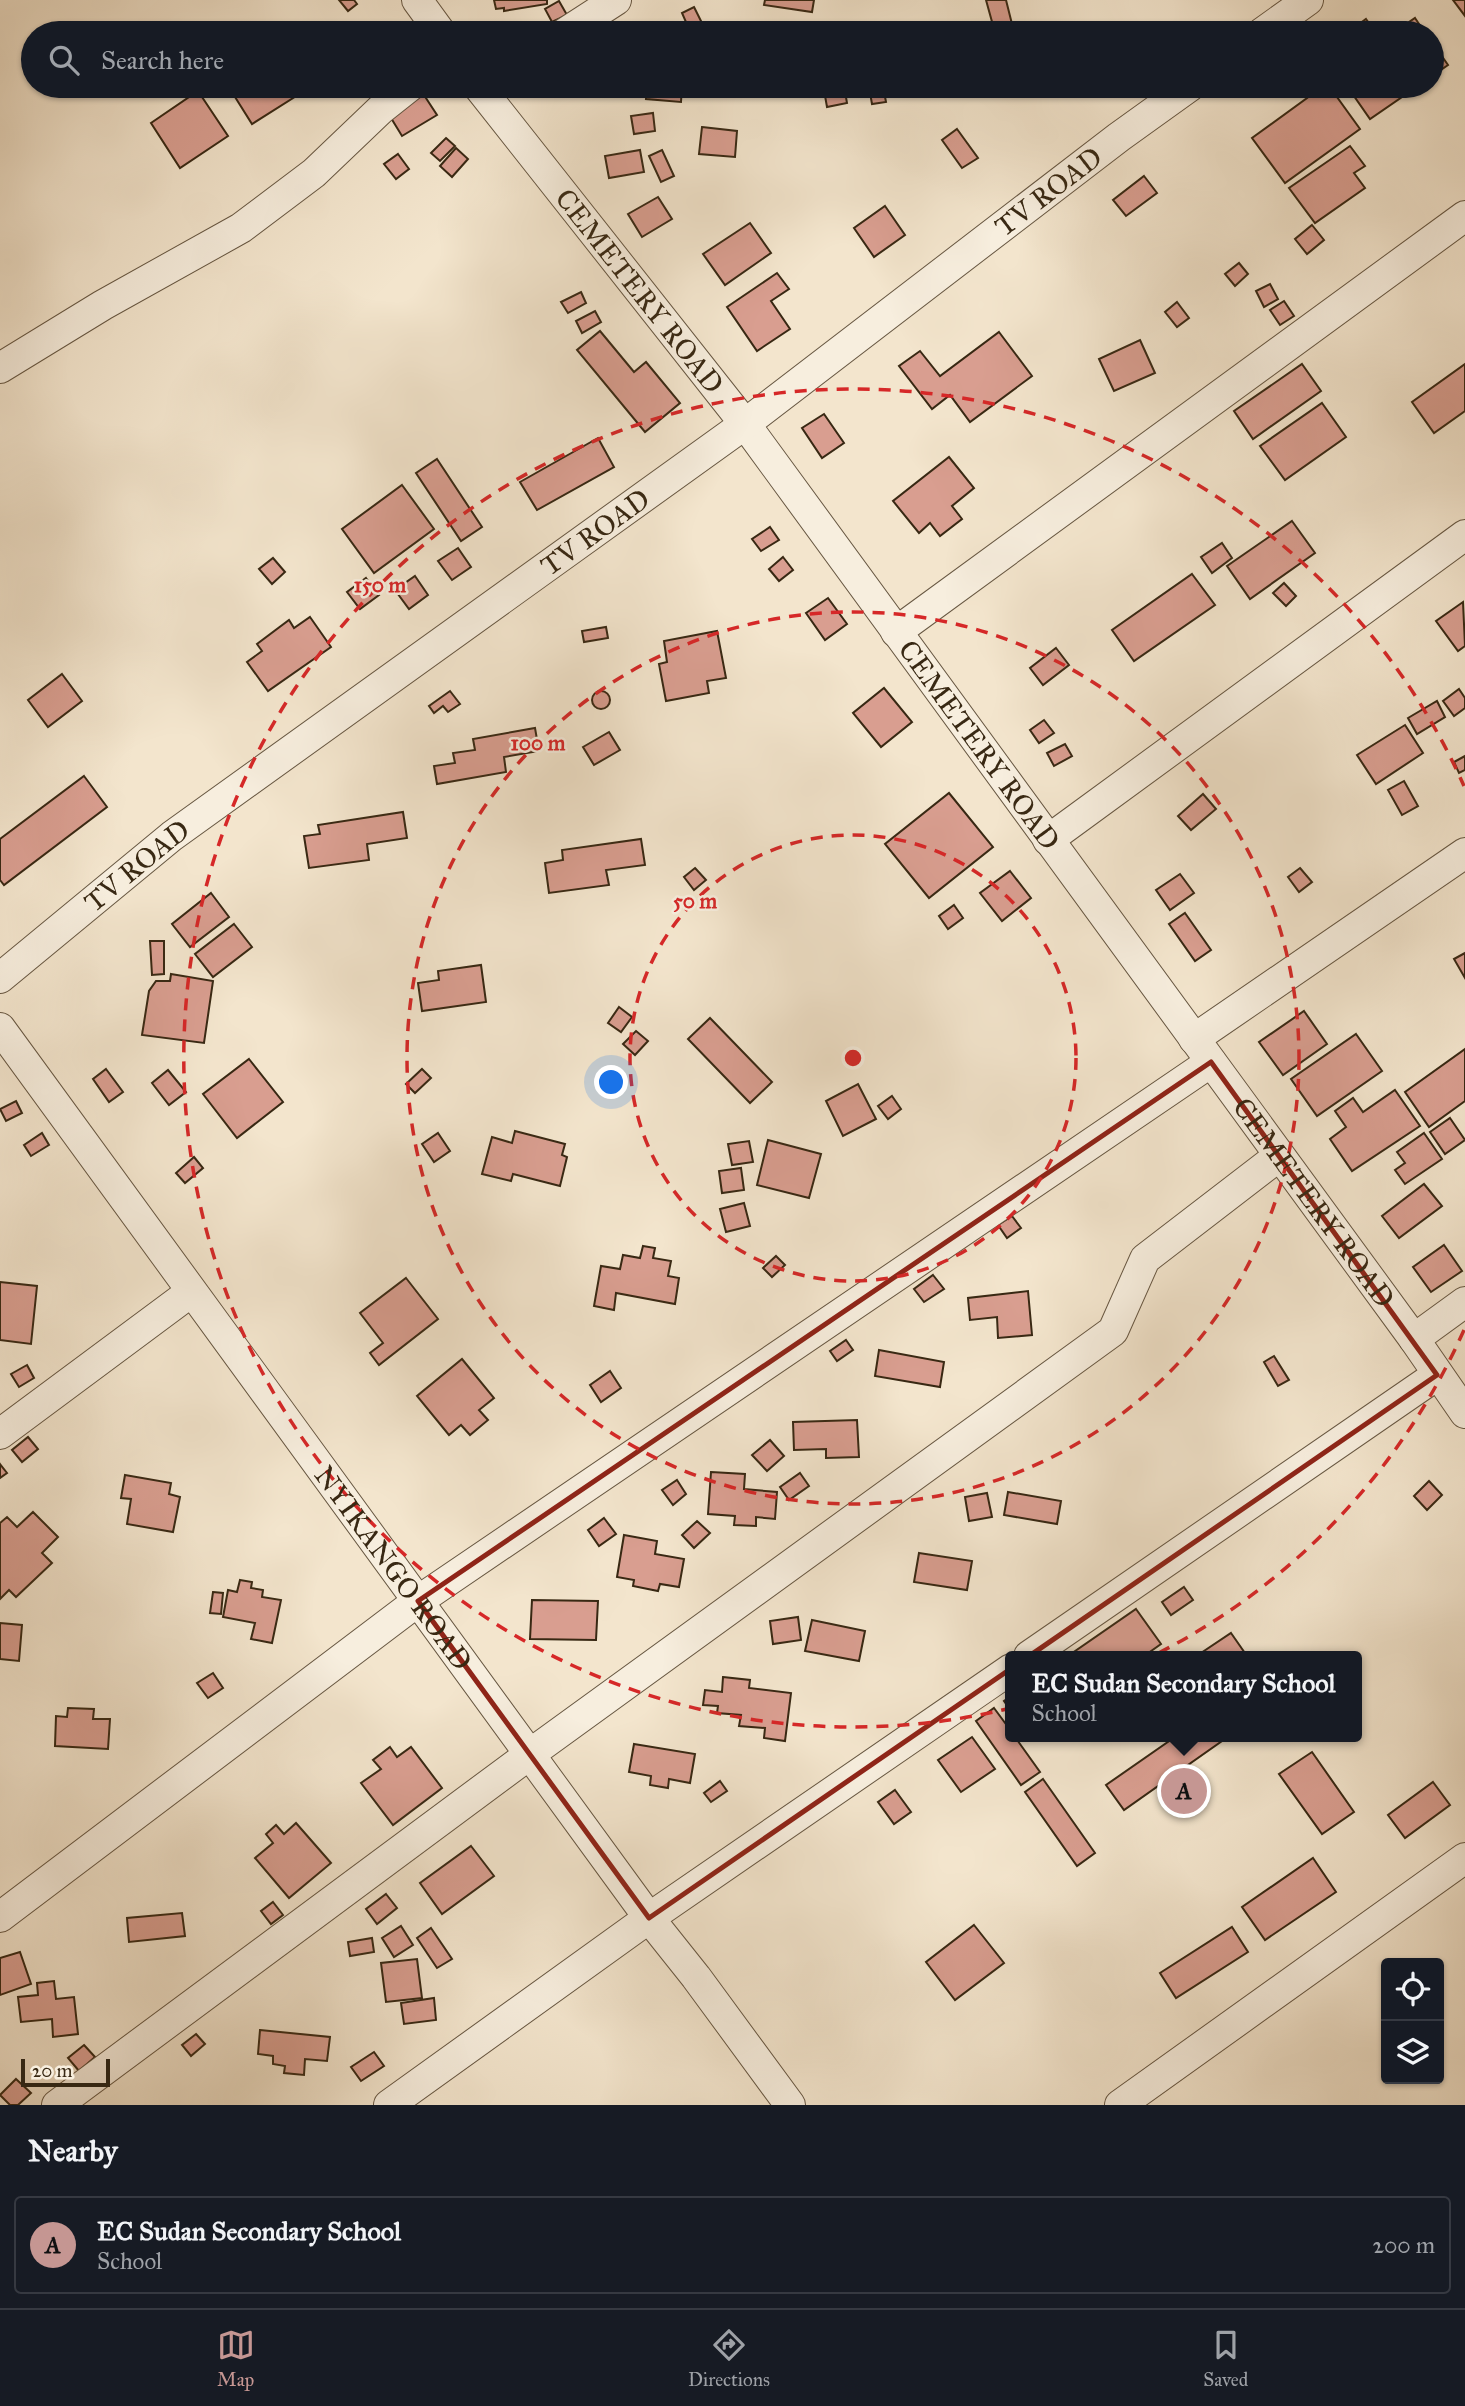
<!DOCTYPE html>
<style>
:root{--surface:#171b24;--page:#242831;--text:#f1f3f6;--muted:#9ea1a6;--line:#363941;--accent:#c59692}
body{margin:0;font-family:"IM FELL Great Primer",serif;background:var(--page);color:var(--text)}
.controls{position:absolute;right:21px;bottom:21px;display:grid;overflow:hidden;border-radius:7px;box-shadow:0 2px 5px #0004}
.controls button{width:63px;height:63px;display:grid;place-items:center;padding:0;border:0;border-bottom:2px solid var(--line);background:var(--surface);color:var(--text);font:35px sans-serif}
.scale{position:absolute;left:21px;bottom:18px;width:89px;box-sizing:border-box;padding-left:7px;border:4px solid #382813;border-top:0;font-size:19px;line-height:24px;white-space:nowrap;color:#382813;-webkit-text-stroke:5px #f7eede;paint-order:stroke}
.you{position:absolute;left:612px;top:1083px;width:24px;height:24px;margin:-18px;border:5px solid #fff;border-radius:50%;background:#1a73e8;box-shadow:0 0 0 10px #1a73e833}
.badge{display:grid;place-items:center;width:46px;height:46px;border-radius:50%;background:var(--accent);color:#111;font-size:23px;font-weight:700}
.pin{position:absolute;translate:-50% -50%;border:4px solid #fff;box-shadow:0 2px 7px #0006}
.popup{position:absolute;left:1005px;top:1651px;width:357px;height:91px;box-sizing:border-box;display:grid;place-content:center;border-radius:7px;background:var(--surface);filter:drop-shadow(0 2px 5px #0005);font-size:23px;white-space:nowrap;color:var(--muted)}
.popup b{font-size:26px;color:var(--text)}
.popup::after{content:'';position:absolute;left:50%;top:100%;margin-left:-14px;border:14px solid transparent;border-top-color:var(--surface)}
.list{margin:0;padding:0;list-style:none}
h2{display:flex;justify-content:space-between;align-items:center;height:91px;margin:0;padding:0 28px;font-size:30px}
h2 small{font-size:23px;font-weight:400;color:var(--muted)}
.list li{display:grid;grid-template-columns:46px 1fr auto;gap:21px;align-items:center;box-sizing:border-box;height:98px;margin:0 14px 14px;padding:0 14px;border:2px solid var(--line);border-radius:7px}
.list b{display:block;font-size:26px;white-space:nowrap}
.list p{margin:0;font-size:23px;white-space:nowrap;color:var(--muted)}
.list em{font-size:23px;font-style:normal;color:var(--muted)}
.icon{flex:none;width:38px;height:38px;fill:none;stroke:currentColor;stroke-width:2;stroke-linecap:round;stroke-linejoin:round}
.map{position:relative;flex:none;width:1465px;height:2105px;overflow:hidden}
.search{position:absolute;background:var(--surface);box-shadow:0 2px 5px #0004;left:21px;right:21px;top:21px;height:77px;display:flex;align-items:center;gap:18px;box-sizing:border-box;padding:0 24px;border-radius:38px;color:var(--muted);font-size:26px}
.sheet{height:203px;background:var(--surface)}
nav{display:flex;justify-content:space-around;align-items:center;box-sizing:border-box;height:98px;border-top:2px solid var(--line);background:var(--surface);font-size:19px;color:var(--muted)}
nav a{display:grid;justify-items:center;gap:4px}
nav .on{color:var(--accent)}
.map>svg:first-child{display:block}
.building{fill:#d99e90;stroke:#382813;stroke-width:2}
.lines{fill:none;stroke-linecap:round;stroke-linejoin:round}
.minor-casing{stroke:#675742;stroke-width:32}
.minor{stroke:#f7eede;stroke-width:30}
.marked{fill:none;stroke:#8f2418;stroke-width:5;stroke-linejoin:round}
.ring{fill:none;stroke:#d62828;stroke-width:3.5;stroke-dasharray:12 9}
.labels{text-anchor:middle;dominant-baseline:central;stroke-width:5;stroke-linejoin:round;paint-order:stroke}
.street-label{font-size:28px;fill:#382813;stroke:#f7eede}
.centre{fill:#d62828;stroke:#f7eede;stroke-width:3.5}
.ring-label{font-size:21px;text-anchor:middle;font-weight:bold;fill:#d62828;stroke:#f7eede;stroke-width:5;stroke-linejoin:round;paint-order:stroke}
</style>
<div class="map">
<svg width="1465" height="2105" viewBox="0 0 1465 2105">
<rect width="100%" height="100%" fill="#f3e5cd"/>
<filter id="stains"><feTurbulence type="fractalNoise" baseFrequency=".00286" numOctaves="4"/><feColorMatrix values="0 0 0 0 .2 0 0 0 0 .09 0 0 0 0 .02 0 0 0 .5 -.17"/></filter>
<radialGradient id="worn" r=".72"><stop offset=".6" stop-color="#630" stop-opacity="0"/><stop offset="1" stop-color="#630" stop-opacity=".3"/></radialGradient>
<g class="building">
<polygon points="339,0 354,0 357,4 348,11"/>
<polygon points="494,0 547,0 547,4 504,11 504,8 496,9"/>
<polygon points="765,0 814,0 812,12 764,5"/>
<polygon points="986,0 1006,0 1012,24 994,29"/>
<polygon points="1453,0 1465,0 1465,16"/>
<polygon points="559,1 567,15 552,22 545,9"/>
<polygon points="694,7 702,23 689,29 682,13"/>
<polygon points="1415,18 1425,33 1393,33"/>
<polygon points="1366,19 1376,33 1347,33"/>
<polygon points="710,24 745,27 744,33 709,33"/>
<polygon points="819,26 845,32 844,33 817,33"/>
<polygon points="375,27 380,33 366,33"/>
<polygon points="1432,42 1448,65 1432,76"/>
<polygon points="236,86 296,86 301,93 252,124 230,89"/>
<polygon points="534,86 555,86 542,96"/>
<polygon points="647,86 682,86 681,102 646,99"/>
<polygon points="844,86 847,103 827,107 824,90"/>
<polygon points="883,86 886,102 872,104 869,87"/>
<polygon points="1312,86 1329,86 1360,129 1285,183 1252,138 1307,98 1303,93"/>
<polygon points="1347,86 1418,86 1370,119"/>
<polygon points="198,91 228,136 180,168 151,123"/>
<polygon points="422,92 437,115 402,136 388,113"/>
<polygon points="653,113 655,131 634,134 631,116"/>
<polygon points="702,127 737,131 735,157 699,154"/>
<polygon points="957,129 978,158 962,168 942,140"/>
<polygon points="446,138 455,146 440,161 431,153"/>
<polygon points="1350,146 1365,166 1354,173 1365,188 1315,223 1289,188"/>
<polygon points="456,148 468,159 452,177 440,166"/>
<polygon points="640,150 644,172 609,178 605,156"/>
<polygon points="662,150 674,176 661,182 649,156"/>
<polygon points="398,154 409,169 396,179 384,164"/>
<polygon points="1144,176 1157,193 1126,216 1113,200"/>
<polygon points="658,197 672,219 642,237 628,214"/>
<polygon points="885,206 905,235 874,257 854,228"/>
<polygon points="750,223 771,253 725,285 703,254"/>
<polygon points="1312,225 1324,240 1307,254 1295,239"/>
<polygon points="1239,263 1248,274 1235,286 1225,274"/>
<polygon points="777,273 789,289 771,301 790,329 757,351 727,307"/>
<polygon points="1270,284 1278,299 1264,307 1256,291"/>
<polygon points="581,292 586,303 568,313 561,302"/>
<polygon points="1284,301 1294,316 1280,325 1270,310"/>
<polygon points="1177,302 1189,318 1177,327 1165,312"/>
<polygon points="595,311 601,322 582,333 576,321"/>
<polygon points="600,331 634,372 646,362 680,403 645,432 577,350"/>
<polygon points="999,332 1032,376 970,422 950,395 932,409 899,366 920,351 940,376"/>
<polygon points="1140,340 1155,373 1114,391 1099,359"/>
<polygon points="1302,364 1321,391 1253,439 1234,411"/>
<polygon points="1465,364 1465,411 1434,433 1412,402"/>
<polygon points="1322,403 1346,437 1285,480 1260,446"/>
<polygon points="824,414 844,443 822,458 802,428"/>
<polygon points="598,438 614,467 537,510 520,482"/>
<polygon points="949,457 974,488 952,506 962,519 940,536 930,523 919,533 893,501"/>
<polygon points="437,459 482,527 461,541 416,473"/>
<polygon points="402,485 434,529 374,573 342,529"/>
<polygon points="1292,521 1315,553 1250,599 1227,566"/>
<polygon points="770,527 779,540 761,551 752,539"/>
<polygon points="1222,543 1232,558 1212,573 1201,557"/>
<polygon points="458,548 471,567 452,580 438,561"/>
<polygon points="783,557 793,570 779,581 769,569"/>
<polygon points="273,558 285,572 272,584 259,569"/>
<polygon points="1192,574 1215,605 1134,661 1112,630"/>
<polygon points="415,576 428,595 409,609 395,590"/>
<polygon points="366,578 379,595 360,609 347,592"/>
<polygon points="1284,583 1296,596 1286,606 1273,593"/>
<polygon points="828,598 847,624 825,640 806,613"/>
<polygon points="1463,602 1465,646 1458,651 1436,621"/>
<polygon points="310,617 331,647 268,691 247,662 262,651 257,644 289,620 294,628"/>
<polygon points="606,627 608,638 584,642 582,631"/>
<polygon points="717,631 726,678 707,681 709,693 666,701 659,664 667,662 664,641"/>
<polygon points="1056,648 1069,665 1043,685 1030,668"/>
<polygon points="62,674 82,701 48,727 28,700"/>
<polygon points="884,688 912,722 881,747 853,713"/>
<polygon points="1459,689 1465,698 1465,708 1454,716 1443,701"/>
<polygon points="450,691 460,704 448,712 443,706 434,713 429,706"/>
<circle cx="601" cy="700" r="9"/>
<polygon points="1437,701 1445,717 1417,734 1408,718"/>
<polygon points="1044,720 1054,733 1039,743 1030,730"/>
<polygon points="1405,725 1423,753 1376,784 1357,755"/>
<polygon points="535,728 539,751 504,757 506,772 437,784 434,766 455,763 453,753 475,750 473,739"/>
<polygon points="609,732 620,750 594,765 583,747"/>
<polygon points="1065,744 1072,756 1054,766 1047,753"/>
<polygon points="1465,756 1465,770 1459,773 1454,762"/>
<polygon points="84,776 107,807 4,885 0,880 0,839"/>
<polygon points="1404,781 1418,806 1402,815 1388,790"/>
<polygon points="949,793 993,847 929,898 885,844"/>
<polygon points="1203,794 1216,809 1191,830 1178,816"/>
<polygon points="403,812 407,838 367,844 369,860 309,868 304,836 320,834 318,825"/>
<polygon points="641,839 645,865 606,870 609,885 549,893 545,863 563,860 562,850"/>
<polygon points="695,868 706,880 694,890 684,877"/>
<polygon points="1300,868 1312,882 1299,892 1288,877"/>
<polygon points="1010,871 1031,898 1002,921 980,893"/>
<polygon points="1180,874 1194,893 1170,910 1156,890"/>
<polygon points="211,893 229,917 190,947 172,924"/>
<polygon points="954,905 963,918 948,929 939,916"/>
<polygon points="1185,913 1211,950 1195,961 1169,924"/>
<polygon points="234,924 252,947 213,977 195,954"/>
<polygon points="150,941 164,941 164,974 152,975"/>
<polygon points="1465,953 1465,978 1454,959"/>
<polygon points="481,965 486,1002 422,1011 418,983 439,980 438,971"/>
<polygon points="171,974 213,981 204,1043 142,1035 149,991 156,981 170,981"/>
<polygon points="619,1007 632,1017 621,1032 608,1023"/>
<polygon points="1304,1011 1327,1044 1283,1075 1259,1042"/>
<polygon points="710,1018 772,1082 750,1103 688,1039"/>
<polygon points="636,1031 648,1041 635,1055 623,1044"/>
<polygon points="1356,1034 1382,1071 1317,1116 1291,1079"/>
<polygon points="1465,1049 1465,1101 1429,1127 1405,1092"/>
<polygon points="249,1059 283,1102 237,1138 203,1094"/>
<polygon points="106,1069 123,1092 109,1102 93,1079"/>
<polygon points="422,1069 431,1078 415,1093 406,1084"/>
<polygon points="168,1070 186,1092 169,1105 152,1083"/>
<polygon points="858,1084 876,1119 843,1136 826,1101"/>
<polygon points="1395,1090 1420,1126 1352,1171 1330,1139 1346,1127 1335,1111 1353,1098 1363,1112"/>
<polygon points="892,1096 901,1109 888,1119 878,1106"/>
<polygon points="16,1101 22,1113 6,1121 0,1109"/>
<polygon points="1450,1118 1465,1140 1445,1154 1430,1132"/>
<polygon points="515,1131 565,1144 562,1155 567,1157 560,1186 513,1174 511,1181 482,1174 492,1137 512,1143"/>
<polygon points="42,1133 49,1145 31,1156 24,1145"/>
<polygon points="438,1133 450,1151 434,1162 422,1144"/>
<polygon points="1424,1133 1442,1159 1405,1184 1395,1170 1405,1163 1397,1152"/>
<polygon points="768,1140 821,1154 809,1198 757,1185"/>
<polygon points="749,1141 753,1162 732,1165 728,1144"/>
<polygon points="194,1157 203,1168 185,1183 176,1173"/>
<polygon points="741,1168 744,1190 722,1193 719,1171"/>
<polygon points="1424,1184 1442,1206 1399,1238 1382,1216"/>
<polygon points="744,1203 750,1226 726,1232 720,1209"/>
<polygon points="1012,1216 1021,1228 1007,1238 998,1225"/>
<polygon points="1444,1245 1462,1271 1431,1292 1413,1267"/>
<polygon points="643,1246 655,1248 653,1258 671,1261 668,1276 679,1278 675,1304 616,1293 614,1310 594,1306 601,1266 620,1269 623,1255 640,1258"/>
<polygon points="776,1256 785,1265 772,1277 763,1268"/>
<polygon points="933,1275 944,1289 924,1302 914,1289"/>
<polygon points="406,1278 438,1319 379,1365 370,1353 383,1343 360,1313"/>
<polygon points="0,1282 37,1286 31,1344 0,1340"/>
<polygon points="1028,1291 1032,1335 998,1338 997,1317 970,1320 968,1298"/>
<polygon points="846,1340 853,1350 837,1361 830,1351"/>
<polygon points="879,1350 944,1362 940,1387 875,1376"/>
<polygon points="1274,1356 1289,1380 1278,1386 1264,1362"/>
<polygon points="462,1359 494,1398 479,1410 488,1420 470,1435 461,1425 449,1435 417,1396"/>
<polygon points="27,1365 34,1378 19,1387 11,1374"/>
<polygon points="610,1371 621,1388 601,1402 590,1385"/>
<polygon points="857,1420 859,1457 826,1458 826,1449 794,1450 793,1422"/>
<polygon points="28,1437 38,1449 22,1462 12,1450"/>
<polygon points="770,1440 784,1456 767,1471 752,1455"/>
<polygon points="0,1464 7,1473 0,1478"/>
<polygon points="711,1472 745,1474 744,1489 777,1492 775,1519 756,1517 756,1526 734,1525 735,1516 708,1514"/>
<polygon points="800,1473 809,1486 789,1500 780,1487"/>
<polygon points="125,1475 171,1483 169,1494 180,1497 173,1532 127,1524 131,1499 121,1498"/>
<polygon points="677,1480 686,1494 673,1505 662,1490"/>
<polygon points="1429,1481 1442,1495 1427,1510 1414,1496"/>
<polygon points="1008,1492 1061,1501 1057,1524 1004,1515"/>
<polygon points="987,1493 992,1517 969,1521 965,1497"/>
<polygon points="33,1512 58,1537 42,1553 52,1563 16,1597 9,1590 0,1599 0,1523 7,1517 17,1527"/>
<polygon points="604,1518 616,1534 599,1546 588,1530"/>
<polygon points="697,1521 710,1533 694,1548 682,1535"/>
<polygon points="624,1535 657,1541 655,1554 684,1559 679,1587 660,1584 658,1591 633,1586 634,1580 617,1577"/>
<polygon points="919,1553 972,1561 967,1590 914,1582"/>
<polygon points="240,1580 252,1582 251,1588 263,1590 262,1597 281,1600 272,1643 251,1639 255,1623 223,1617 228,1590 237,1592"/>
<polygon points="1184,1587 1193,1600 1171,1615 1162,1602"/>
<polygon points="213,1592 223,1593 221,1614 210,1613"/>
<polygon points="532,1600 598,1601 596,1640 530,1639"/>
<polygon points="1136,1609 1161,1644 1144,1656 1068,1656"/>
<polygon points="798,1617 801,1640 773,1644 770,1621"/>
<polygon points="812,1620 865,1631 859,1661 805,1651"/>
<polygon points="0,1623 22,1625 19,1661 0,1659"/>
<polygon points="1231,1633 1247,1656 1203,1656 1201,1653"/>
<polygon points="213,1673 223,1688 208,1698 197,1683"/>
<polygon points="723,1677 750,1680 749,1688 791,1693 785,1741 764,1738 765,1728 739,1726 741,1715 717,1713 718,1706 703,1705 705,1690 722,1692"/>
<polygon points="1011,1696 1011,1711 1004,1701"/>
<polygon points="68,1708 94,1709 93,1719 110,1719 108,1749 55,1746 56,1716 67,1717"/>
<polygon points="994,1708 1011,1731 1011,1737 1015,1737 1040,1772 1021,1785 976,1721"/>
<polygon points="972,1737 995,1769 961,1792 938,1760"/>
<polygon points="1175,1737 1219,1737 1222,1741 1124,1810 1106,1785"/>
<polygon points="634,1744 695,1754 690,1783 669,1779 668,1788 650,1785 651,1776 629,1772"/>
<polygon points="390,1747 397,1757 411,1747 442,1788 393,1825 361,1783 381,1769 373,1760"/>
<polygon points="1312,1752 1354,1812 1322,1834 1279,1774"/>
<polygon points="1043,1779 1095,1853 1077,1866 1025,1792"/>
<polygon points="720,1781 727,1791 711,1802 704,1793"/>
<polygon points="1433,1782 1450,1805 1405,1838 1388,1815"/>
<polygon points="895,1790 911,1812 894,1824 878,1802"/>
<polygon points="296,1823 331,1863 289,1898 255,1858 273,1843 266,1834 276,1825 284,1834"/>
<polygon points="471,1846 494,1876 442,1914 420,1883"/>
<polygon points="1313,1858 1336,1892 1265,1940 1242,1907"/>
<polygon points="386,1894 397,1908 377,1924 366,1909"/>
<polygon points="273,1902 283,1915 271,1924 261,1911"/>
<polygon points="182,1913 185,1936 129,1942 127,1918"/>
<polygon points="974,1925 1004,1963 955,2000 926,1962"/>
<polygon points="401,1926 413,1945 394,1957 382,1938"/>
<polygon points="1232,1927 1248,1952 1176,1998 1160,1973"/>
<polygon points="431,1928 452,1959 437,1968 417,1938"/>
<polygon points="372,1938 374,1952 350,1956 348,1942"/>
<polygon points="20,1952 31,1984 0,1995 0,1958"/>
<polygon points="417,1959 422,1998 386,2002 381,1963"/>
<polygon points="54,1981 56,1999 74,1997 78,2034 53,2037 52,2019 21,2022 18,1997 38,1995 37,1983"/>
<polygon points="434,1998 436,2020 404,2024 401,2003"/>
<polygon points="260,2030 330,2037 327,2061 305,2059 304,2075 284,2073 285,2066 273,2064 273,2056 258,2054"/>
<polygon points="196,2034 205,2044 191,2056 182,2045"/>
<polygon points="84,2045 95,2057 79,2071 68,2058"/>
<polygon points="374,2052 384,2066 361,2081 351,2067"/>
<polygon points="16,2079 31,2093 18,2105 10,2105 0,2095"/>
</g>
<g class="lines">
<g class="minor-casing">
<g id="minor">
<polyline points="417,0 441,33"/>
<polyline points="565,33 616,0"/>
<polyline points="1262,33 1308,0"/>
<path id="s1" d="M478 86 745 424 1414 1339 1465 1413"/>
<polyline points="0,368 103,305 241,228 314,173 381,109 410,86"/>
<polyline points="896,632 1465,216"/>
<polyline points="1048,840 1465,535"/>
<path id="s2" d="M0 978 172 836 745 424 1119 137 1190 86"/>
<path id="s3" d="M0 1028 649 1918 696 1977 790 2105"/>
<polyline points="1194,1039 1465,853"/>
<polyline points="1414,1339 1465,1302"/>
<polyline points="0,1434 191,1292"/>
<polyline points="1029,1656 1437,1375"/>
<polyline points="0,1917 418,1601 1211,1062"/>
<polyline points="57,2105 530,1754 1113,1331 1145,1259 1279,1156"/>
<polyline points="389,2105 649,1918 1011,1669"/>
<polyline points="1120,2105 1465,1858"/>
</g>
</g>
<use href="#minor" class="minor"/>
</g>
<path class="marked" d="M1211 1062 1437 1375 649 1918 418 1601Z"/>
<g class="ring">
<circle cx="853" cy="1058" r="223"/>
<circle cx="853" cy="1058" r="446"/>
<path d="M1464 1330A669 669 0 1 1 1464 786"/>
</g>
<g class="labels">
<g class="street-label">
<text stroke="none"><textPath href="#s2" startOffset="1311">TV ROAD</textPath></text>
<text stroke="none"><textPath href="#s1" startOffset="261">CEMETERY ROAD</textPath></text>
<text stroke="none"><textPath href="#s2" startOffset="744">TV ROAD</textPath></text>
<text stroke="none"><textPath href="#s1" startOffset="828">CEMETERY ROAD</textPath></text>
<text stroke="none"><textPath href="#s2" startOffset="177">TV ROAD</textPath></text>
<text stroke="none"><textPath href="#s1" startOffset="1395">CEMETERY ROAD</textPath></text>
<text stroke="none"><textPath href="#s3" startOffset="668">NYIKANGO ROAD</textPath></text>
</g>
</g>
<circle cx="853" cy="1058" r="10" class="centre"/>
<g class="ring-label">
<text x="380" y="592">150 m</text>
<text x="538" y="750">100 m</text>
<text x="695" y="908">50 m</text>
</g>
<rect width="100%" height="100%" filter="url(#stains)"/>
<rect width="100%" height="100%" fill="url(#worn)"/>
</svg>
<div class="controls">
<button><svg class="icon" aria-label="locate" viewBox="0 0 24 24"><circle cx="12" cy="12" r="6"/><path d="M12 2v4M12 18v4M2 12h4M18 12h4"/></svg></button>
<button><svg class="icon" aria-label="layers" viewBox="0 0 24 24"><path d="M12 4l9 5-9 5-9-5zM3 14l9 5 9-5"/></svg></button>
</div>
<div class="scale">20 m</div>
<div class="you"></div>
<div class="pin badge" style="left:1184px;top:1791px">A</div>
<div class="popup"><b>EC Sudan Secondary School</b>School</div>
<div class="search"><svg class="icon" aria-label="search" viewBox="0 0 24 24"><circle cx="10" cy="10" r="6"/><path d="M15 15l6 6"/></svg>Search here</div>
</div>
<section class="sheet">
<h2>Nearby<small></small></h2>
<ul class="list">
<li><span class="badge">A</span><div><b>EC Sudan Secondary School</b><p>School</p></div><em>200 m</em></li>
</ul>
</section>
<nav>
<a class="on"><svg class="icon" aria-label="map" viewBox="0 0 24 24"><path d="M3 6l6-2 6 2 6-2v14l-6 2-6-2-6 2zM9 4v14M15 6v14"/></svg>Map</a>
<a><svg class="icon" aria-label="directions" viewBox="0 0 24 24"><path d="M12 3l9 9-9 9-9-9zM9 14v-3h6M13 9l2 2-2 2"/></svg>Directions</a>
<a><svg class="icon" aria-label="saved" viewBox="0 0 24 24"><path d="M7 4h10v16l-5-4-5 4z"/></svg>Saved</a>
</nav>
